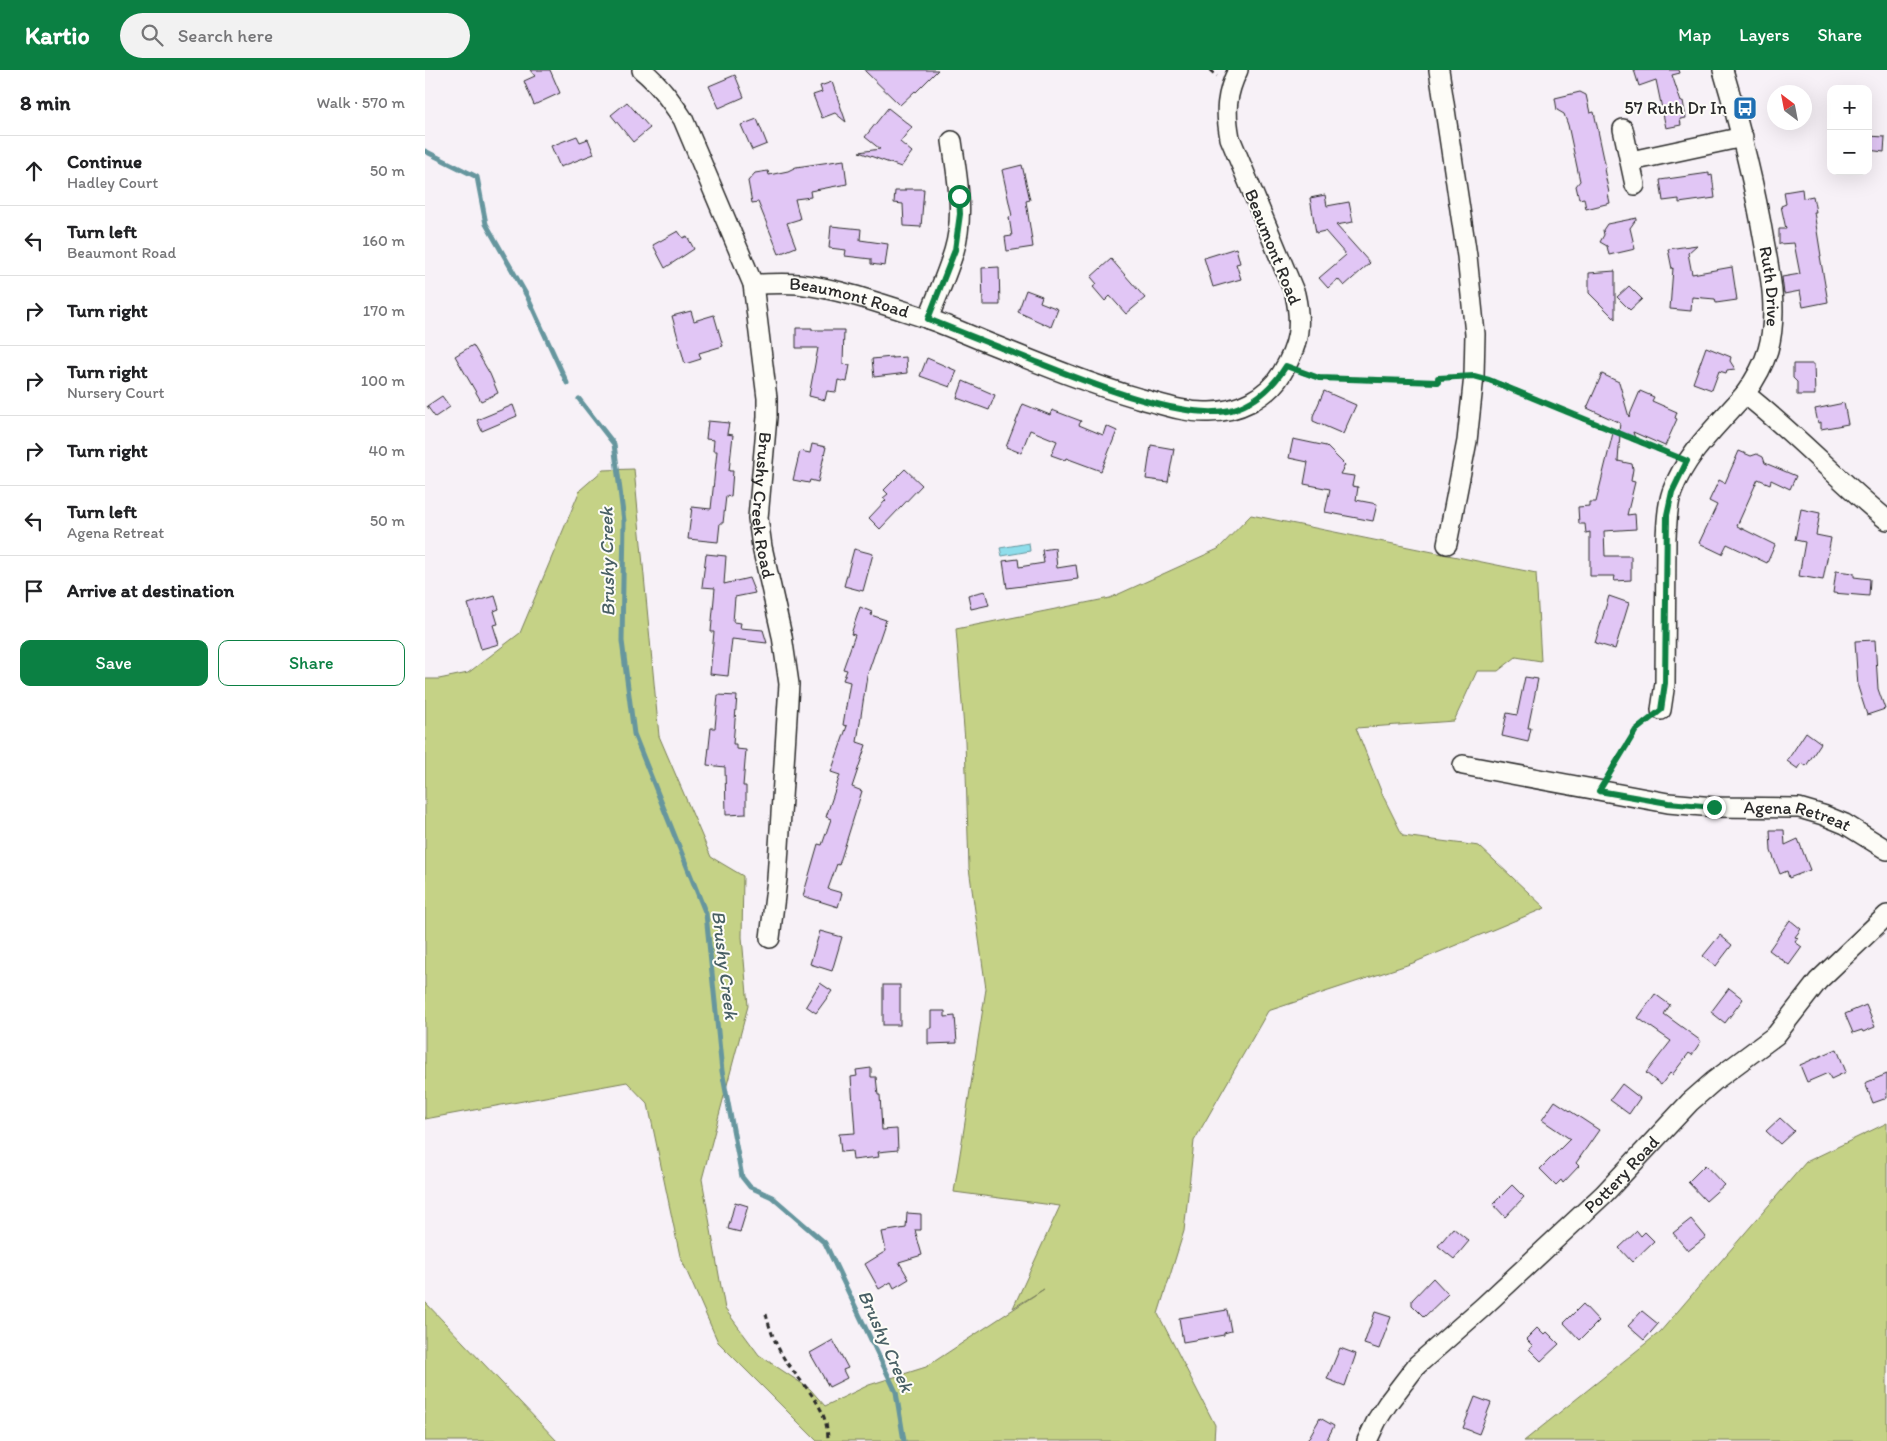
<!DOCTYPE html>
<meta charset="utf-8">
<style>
:root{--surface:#fff;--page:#f2f2f2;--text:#202124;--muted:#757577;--line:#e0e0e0;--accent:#0b8043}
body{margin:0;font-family:Itim,sans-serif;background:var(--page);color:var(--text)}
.controls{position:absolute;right:15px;top:15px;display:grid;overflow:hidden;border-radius:10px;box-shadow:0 5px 20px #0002}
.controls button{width:45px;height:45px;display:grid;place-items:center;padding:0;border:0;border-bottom:1px solid var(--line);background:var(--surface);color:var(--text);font:25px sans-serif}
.compass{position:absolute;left:1342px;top:15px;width:45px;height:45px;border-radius:50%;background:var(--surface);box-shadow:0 5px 20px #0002;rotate:328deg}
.stop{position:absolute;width:15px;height:15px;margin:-11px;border:4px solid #0b8043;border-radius:50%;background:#fff}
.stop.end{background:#0b8043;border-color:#fff;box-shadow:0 1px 5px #0008}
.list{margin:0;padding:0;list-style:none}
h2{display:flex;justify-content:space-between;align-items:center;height:65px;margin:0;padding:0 20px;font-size:21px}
h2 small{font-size:16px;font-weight:400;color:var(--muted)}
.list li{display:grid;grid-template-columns:32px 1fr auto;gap:15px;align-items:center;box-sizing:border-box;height:70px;padding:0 20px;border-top:1px solid var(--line)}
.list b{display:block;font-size:19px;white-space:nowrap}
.list p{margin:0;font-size:16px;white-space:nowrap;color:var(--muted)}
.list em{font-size:16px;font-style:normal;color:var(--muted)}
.actions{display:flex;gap:10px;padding:15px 20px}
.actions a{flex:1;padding:11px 0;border:1px solid var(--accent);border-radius:10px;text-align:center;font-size:18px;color:var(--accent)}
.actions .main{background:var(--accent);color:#fff}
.icon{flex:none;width:28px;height:28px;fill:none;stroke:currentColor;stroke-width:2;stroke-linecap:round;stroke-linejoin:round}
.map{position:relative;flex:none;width:1462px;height:1371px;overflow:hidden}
header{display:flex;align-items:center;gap:30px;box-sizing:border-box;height:70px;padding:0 25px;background:var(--accent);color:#fff}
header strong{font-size:24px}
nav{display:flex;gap:28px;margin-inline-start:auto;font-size:18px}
.search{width:350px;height:45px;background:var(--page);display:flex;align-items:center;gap:12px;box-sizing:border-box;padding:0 18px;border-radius:28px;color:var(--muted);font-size:19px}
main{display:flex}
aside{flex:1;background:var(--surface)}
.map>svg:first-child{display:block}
.green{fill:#c5d286;stroke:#787e58}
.water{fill:#8eddeb;stroke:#66969e}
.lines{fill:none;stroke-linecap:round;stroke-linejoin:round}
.stream{stroke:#66969e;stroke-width:5}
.building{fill:#e1c6f5;stroke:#2b2b2b}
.minor-casing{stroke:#2b2b2b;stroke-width:22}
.path{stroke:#2b2b2b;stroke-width:3;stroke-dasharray:5 4;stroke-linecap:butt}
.minor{stroke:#fdfcf7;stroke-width:19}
.route{stroke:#0b8043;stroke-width:6}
.labels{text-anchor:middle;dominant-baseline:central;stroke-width:4;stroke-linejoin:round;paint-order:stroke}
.poi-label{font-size:18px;fill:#2b2b2b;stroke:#fdfcf7;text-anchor:end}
.street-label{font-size:18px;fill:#2b2b2b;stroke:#fdfcf7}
.water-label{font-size:19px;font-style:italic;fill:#496065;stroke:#fdfcf7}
</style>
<header>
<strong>Kartio</strong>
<div class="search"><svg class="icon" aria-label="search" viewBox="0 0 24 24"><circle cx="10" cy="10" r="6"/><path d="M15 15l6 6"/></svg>Search here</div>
<nav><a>Map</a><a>Layers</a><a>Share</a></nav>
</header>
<main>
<aside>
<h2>8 min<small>Walk · 570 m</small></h2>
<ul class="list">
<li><svg class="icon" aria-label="ahead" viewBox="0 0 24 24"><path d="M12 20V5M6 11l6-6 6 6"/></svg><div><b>Continue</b><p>Hadley Court</p></div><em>50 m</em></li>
<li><svg class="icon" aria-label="left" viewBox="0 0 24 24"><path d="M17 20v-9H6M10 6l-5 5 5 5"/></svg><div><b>Turn left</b><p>Beaumont Road</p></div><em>160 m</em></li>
<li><svg class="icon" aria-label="right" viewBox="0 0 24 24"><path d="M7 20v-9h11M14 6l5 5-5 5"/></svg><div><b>Turn right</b></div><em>170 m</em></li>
<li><svg class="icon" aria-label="right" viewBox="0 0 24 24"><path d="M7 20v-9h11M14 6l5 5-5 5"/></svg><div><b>Turn right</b><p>Nursery Court</p></div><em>100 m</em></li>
<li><svg class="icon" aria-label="right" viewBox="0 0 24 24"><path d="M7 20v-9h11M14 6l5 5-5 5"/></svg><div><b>Turn right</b></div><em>40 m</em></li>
<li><svg class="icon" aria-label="left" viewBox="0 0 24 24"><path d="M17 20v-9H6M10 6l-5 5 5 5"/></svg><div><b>Turn left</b><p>Agena Retreat</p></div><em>50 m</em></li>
<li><svg class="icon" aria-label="arrive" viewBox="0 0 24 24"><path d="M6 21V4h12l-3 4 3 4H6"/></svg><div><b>Arrive at destination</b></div></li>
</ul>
<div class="actions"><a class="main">Save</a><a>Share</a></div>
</aside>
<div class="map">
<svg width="1462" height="1371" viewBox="0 0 1462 1371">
<rect width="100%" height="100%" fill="#f7f1f7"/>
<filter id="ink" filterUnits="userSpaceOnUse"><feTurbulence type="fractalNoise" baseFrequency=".02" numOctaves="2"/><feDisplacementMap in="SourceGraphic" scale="10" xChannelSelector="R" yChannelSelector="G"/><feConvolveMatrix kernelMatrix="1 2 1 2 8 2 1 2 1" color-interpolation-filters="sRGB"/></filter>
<g filter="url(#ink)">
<g class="green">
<polygon points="209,399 234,666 286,787 318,806 317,867 323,936 277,1109 300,1239 334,1285 385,1319 400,1336 444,1315 501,1297 619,1219 588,1238 635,1136 529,1122 561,919 544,798 540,671 531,559 685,528 793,479 826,445 1111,503 1116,591 1091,587 1073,601 1052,601 1029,651 931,658 958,726 978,766 1054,776 1120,838 988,893 843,941 769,1071 759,1161 733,1244 790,1355 789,1371 392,1371 293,1272 255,1186 223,1034 202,1012 0,1049 0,609 14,609 43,603 95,563 155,420 178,400"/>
<polygon points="1462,1053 1462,1371 1099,1371 1235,1262 1381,1092"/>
<polygon points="0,1232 132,1371 0,1371"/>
</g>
<polygon class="water" points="604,473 605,481 577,486 575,478"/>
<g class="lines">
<g class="stream">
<polyline points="0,81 52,107 61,154 102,226 142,313"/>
<polyline points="154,329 189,374 199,451 197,571 209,664 281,844 297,1001 317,1107 325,1117 347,1127 400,1173 471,1322 479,1371"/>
</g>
</g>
<g class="building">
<polygon points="105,0 125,0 135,23 109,35 99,11 110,6"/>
<polygon points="439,0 513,0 491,22 490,21 475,35"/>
<polygon points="1209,0 1254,0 1255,3 1247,5 1256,32 1258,31 1261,48 1255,49 1256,55 1241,58 1231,10 1214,16"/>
<polygon points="310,5 319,27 294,38 284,16"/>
<polygon points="407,12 421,52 410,43 397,48 388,25 397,22 395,16"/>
<polygon points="1155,22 1161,25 1165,43 1169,42 1181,98 1179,99 1184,123 1183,124 1185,133 1161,139 1159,128 1154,129 1151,116 1155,111 1143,55 1139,44 1132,40 1130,28"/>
<polygon points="202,32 225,58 208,72 186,45"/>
<polygon points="463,38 487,57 475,72 487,82 476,97 434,82 455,79 440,67"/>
<polygon points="332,49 342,74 327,80 316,55"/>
<polygon points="152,66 155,72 163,69 169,84 135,97 126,76"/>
<polygon points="1443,66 1460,67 1459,82 1443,80"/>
<polygon points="419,90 422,114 385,121 386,127 370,129 375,149 362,153 371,177 354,184 333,132 327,133 323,111 330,103 343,101 344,105 363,101 371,97"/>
<polygon points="597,95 605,130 601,131 608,177 582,181 580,167 587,166 584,147 587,146 577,100"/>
<polygon points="1284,103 1284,106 1287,105 1290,128 1254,133 1254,129 1238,131 1235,110"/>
<polygon points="480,119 499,119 496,157 479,156 478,134 469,133 470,121 480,121"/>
<polygon points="1377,119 1378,128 1388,126 1391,142 1389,142 1396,186 1395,186 1403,232 1378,237 1375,221 1359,224 1357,207 1375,204 1369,173 1354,174 1354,159 1361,159 1356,136 1361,134 1359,122"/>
<polygon points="900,125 902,136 924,132 928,152 911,155 945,193 919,216 913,209 903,218 894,208 921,185 900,161 891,163 885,128"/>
<polygon points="1212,148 1205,158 1210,179 1184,185 1182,176 1175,172 1179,165 1178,160 1182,154"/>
<polygon points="406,156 436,159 435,170 463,174 460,196 446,194 446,189 420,186 421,180 404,178"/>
<polygon points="253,161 258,168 262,166 269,179 240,198 228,175"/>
<polygon points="1272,175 1263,183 1267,204 1307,197 1312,230 1291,233 1290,229 1267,227 1266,241 1245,239 1248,198 1247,199 1243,179"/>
<polygon points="811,178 815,193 811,194 816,209 788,217 779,188"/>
<polygon points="686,189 720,228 701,244 685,226 680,231 668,217 672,214 666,207"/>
<polygon points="574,197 575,235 558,235 557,198"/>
<polygon points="1190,201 1190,249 1164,223 1164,203"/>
<polygon points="1204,216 1217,229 1205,240 1192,227"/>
<polygon points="601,220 617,226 615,232 633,239 626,257 593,242"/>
<polygon points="266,241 269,251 289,245 298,276 274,283 276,289 260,294 247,246"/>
<polygon points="371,258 387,258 387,260 419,260 418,294 425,295 422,312 413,310 411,322 402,321 400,330 384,326 393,278 371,278"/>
<polygon points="48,275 65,304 73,323 56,331 30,286"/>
<polygon points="1281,277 1306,287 1305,291 1310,299 1302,300 1301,303 1294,301 1287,320 1268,313"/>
<polygon points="467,287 467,288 481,287 482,303 449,307 447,289"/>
<polygon points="502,288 532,301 525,317 495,306"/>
<polygon points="1368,294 1389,294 1390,325 1372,325 1372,312 1368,308"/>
<polygon points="1177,304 1194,312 1204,347 1215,321 1229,327 1227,331 1252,342 1250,348 1252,349 1240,376 1208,362 1210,369 1194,362 1195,353 1162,338"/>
<polygon points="538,311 570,325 564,340 532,328"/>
<polygon points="899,321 931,335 918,364 888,351 888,346"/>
<polygon points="17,326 25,337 10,347 2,336"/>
<polygon points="1419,333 1423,354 1396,359 1396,352 1393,353 1390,339"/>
<polygon points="598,334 625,345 627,340 656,351 654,355 678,365 681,356 692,361 676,401 641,388 640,390 626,385 632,371 605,360 596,383 581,377"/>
<polygon points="88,335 92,346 57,361 52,350"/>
<polygon points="283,351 304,353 302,364 308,365 304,401 308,401 306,427 301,426 298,453 295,453 293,472 263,469 267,437 286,439 292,381 288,381 289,370 281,369"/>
<polygon points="1188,363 1195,364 1193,391 1207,394 1208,399 1206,411 1210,412 1202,445 1210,444 1211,459 1179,461 1180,486 1206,486 1206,510 1189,511 1190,506 1165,506 1165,462 1161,463 1160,454 1154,454 1153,437 1164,436 1164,432 1171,432"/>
<polygon points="868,369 901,376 920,395 915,404 929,406 927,416 933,417 931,430 952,434 948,451 900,442 905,419 879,414 883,392 864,388"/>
<polygon points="387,374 401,377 393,412 385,410 384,413 368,410 375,381 385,383"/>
<polygon points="726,375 749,379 743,412 721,409"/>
<polygon points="1314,381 1326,386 1332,384 1338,387 1340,393 1371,406 1365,419 1346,410 1345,414 1333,409 1312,456 1350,475 1342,493 1302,474 1297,484 1274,473 1292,435 1284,431 1294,410 1300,413"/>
<polygon points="480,399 497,415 455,459 444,448 461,430 458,428 463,424 459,420"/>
<polygon points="1376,439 1395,443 1391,465 1406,468 1398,510 1374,506 1380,472 1370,470"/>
<polygon points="630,478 632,498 651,495 653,509 582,518 578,491 593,489 594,497 619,493 617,480"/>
<polygon points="429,479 448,484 438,521 419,516"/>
<polygon points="281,484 301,486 299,514 324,508 330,523 310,527 308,552 316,553 315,558 338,560 342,573 307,569 303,606 285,604 289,562 286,562 290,518 277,517"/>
<polygon points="1411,501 1429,503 1429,507 1445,509 1444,526 1408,523"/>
<polygon points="560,521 564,535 546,539 543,525"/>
<polygon points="70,526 74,539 69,541 73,554 68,555 74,574 56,579 43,534"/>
<polygon points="1184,526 1204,533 1190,579 1170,573"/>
<polygon points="435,537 447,542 446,545 461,550 442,606 432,672 441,675 427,717 437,721 414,795 412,794 403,819 417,823 413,837 378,826 393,774 397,775 406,749 401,747 415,705 406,702 422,656 418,655 425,612 418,610 422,600 418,599 430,565 426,564"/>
<polygon points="1450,570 1453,619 1460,639 1442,645 1433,617 1430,571"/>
<polygon points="1100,607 1113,609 1103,658 1106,658 1103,672 1077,666 1082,643 1092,645"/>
<polygon points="293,625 312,626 308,674 311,674 311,679 321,680 318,716 321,716 321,744 301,745 300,697 282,695 286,658 290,658"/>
<polygon points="1381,662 1396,673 1381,696 1377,693 1373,699 1362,691"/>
<polygon points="1345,760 1359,760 1360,775 1373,769 1385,800 1364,808 1362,801 1355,804 1346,781"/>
<polygon points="1365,850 1376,859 1370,867 1373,868 1370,872 1377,877 1364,895 1344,880"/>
<polygon points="395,861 417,867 407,901 385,894"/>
<polygon points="1295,865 1307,875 1291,896 1278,886"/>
<polygon points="395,913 407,921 391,943 381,936"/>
<rect x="458" y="915" width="17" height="40"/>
<polygon points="1304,918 1318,929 1300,953 1286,942"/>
<polygon points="1230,924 1245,935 1239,944 1276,971 1267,985 1264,983 1247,1005 1245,1003 1236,1015 1221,1003 1246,971 1213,948"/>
<polygon points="1441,935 1450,957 1438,962 1437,960 1428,963 1420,944"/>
<polygon points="506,941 520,941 520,947 530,946 532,973 503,974 503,958 506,958"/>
<polygon points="1412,979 1421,1002 1406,1009 1403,1003 1382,1012 1375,995"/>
<polygon points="446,998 446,1007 451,1007 453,1025 455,1025 457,1060 472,1059 473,1080 453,1082 454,1087 428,1090 427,1081 416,1082 414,1064 430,1063 426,1007 432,1006 431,1000"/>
<polygon points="1462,1004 1462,1028 1448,1033 1440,1013"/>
<polygon points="1197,1014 1215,1028 1204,1044 1185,1030"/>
<polygon points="1130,1031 1174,1060 1151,1093 1154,1096 1138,1113 1136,1110 1131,1115 1115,1099 1145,1069 1117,1050"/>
<polygon points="1355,1048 1369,1061 1355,1074 1341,1061"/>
<polygon points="1280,1095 1299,1115 1281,1131 1263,1112"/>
<polygon points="1087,1115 1099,1127 1080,1147 1068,1134"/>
<polygon points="310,1132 323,1136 315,1162 303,1159"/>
<polygon points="482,1143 496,1144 496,1160 490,1160 497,1185 474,1192 484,1209 469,1218 466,1212 454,1219 440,1194 461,1181 457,1162 481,1158"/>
<polygon points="1266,1149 1281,1167 1263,1181 1248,1163"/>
<polygon points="1028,1158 1044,1171 1029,1189 1013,1176"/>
<polygon points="1212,1161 1216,1166 1220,1162 1229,1171 1207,1192 1194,1178"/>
<polygon points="1008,1208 1023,1224 999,1247 987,1235 987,1230"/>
<polygon points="1158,1234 1174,1251 1155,1270 1139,1253"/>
<polygon points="802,1240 806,1261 799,1263 799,1265 758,1272 754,1248"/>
<polygon points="1217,1241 1233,1254 1219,1270 1203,1256"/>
<polygon points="950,1242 966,1247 954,1279 939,1274"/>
<polygon points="1112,1258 1119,1265 1122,1262 1134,1274 1116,1291 1104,1279 1108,1276 1101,1269"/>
<polygon points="408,1270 423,1298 418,1300 422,1308 404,1317 385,1283"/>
<polygon points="915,1278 931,1284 920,1316 902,1309"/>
<polygon points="1050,1327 1066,1333 1054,1364 1038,1358"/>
<polygon points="895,1348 909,1356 901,1371 882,1371"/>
</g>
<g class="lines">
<g class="minor-casing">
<g id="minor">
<path id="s1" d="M217 0C234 14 246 31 258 49L328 214 342 328V347L333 448 337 477 357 566 364 614 352 809 345 868"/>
<polyline points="1014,0 1042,186 1050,264 1049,306 1042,371 1022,474"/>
<path id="s2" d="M1298 0C1315 57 1329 112 1339 171 1346 207 1353 244 1343 280 1338 297 1330 310 1320 324 1370 363 1413 410 1462 450"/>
<polyline points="1198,59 1210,115"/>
<polyline points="1206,91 1318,67"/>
<path id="s3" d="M328 214C343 214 358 213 373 214 416 219 460 235 501 248 521 255 541 264 561 272 611 292 661 313 713 328 736 334 760 343 784 342 812 342 842 328 857 303 874 275 877 255 870 224L805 68C800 42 801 24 813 0"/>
<path d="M503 249C512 226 522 204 529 181 540 145 532 107 527 71"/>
<path d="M1236 640 1240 613 1241 467C1242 452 1242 436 1247 422 1261 383 1294 354 1320 324"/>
<path id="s4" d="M1038 695 1243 733 1289 737 1374 738 1398 745 1420 754 1462 780"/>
<path id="s5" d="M942 1371 952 1350 963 1333 992 1295 1058 1237 1179 1124 1265 1032 1289 1011 1351 965 1393 911 1462 845"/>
</g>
</g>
<g class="path">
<polyline points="785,0 792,6"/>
<polyline points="876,302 894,308 1013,312 1013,308 1034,307"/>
<polyline points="1065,310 1248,386"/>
<polyline points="1183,705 1211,660 1223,650"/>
<path d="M341 1244C345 1261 352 1278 362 1293 381 1319 403 1337 403 1371"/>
</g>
<use href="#minor" class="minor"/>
</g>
</g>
<g class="lines" filter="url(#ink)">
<path class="route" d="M534 126 535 144 530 180 503 249C538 263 574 277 609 291 657 310 757 352 806 340 831 333 848 317 861 296L894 308 1013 312V308L1049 306 1064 310 1262 391 1247 422 1242 445 1240 613 1236 640 1211 660 1174 721 1243 733 1289 737"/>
</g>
<defs>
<g id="bus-square" transform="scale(1.25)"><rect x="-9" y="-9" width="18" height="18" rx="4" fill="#1f6fb2" stroke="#fdfcf7"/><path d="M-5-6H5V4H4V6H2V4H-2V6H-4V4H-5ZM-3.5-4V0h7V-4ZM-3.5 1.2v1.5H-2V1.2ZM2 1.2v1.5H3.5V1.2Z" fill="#fff"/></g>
</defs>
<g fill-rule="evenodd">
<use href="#bus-square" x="1320" y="38"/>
</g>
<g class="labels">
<g class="poi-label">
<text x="1302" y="38">57 Ruth Dr In</text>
</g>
<g class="street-label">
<text transform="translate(848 177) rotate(68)">Beaumont Road</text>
<text stroke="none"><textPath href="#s2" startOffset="222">Ruth Drive</textPath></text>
<text stroke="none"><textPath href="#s3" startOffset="98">Beaumont Road</textPath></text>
<text stroke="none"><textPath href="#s1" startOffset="466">Brushy Creek Road</textPath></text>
<text stroke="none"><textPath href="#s4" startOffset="339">Agena Retreat</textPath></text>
<text stroke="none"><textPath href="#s5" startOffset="371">Pottery Road</textPath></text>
</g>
<g class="water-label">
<text transform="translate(182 492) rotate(-91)">Brushy Creek</text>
<text transform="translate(300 895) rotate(83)">Brushy Creek</text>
<text transform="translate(461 1271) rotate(66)">Brushy Creek</text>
</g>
</g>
</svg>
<div class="controls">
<button>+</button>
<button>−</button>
</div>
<svg class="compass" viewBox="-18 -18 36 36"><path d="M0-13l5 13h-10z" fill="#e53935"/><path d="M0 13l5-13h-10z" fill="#757577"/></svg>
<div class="stop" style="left:534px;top:126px"></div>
<div class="stop end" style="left:1289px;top:737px"></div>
</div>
</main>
